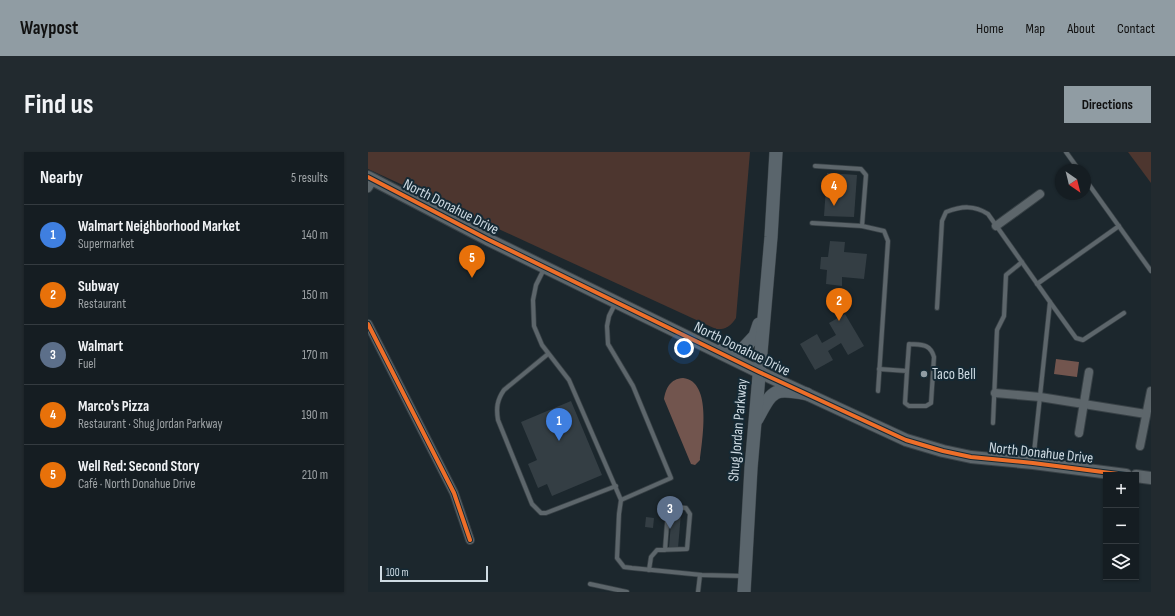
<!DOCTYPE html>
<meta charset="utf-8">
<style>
:root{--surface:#151d22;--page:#222a2f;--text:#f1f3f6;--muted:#9da2a5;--line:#343b40;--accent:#909ca3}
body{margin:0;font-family:"Sofia Sans Condensed",sans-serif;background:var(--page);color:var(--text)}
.controls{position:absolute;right:12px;bottom:12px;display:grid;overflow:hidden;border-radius:0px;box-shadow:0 1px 3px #0004}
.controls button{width:36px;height:36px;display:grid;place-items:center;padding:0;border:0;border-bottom:1px solid var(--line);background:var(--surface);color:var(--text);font:20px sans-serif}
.compass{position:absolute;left:687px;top:12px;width:36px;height:36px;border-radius:50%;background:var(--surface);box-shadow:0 1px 3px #0004;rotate:145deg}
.scale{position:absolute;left:12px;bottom:10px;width:108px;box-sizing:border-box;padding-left:4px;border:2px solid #cfdbe3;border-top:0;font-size:11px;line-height:14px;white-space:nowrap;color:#cfdbe3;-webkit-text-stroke:3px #152934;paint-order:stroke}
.you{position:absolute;left:316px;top:196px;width:14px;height:14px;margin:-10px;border:3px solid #fff;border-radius:50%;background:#1a73e8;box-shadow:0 0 0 6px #1a73e833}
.badge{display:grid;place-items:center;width:26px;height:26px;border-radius:50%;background:var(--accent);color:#fff;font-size:13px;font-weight:700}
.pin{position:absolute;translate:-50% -33px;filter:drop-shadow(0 1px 2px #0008)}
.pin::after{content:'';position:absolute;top:21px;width:14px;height:12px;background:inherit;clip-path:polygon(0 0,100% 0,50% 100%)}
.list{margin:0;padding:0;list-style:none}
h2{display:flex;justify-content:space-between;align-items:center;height:52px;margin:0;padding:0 16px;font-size:17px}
h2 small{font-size:13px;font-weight:400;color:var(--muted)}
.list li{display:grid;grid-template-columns:26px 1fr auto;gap:12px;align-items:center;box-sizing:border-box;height:60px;padding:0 16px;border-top:1px solid var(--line)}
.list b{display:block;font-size:15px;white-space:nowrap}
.list p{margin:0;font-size:13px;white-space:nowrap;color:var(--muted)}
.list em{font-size:13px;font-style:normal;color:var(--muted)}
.icon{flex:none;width:22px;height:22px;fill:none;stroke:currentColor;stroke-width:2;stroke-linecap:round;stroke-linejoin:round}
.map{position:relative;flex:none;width:783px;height:440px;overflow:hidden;border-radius:0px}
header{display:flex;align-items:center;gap:24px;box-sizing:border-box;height:56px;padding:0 20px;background:var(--accent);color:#111}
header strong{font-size:19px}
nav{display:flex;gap:22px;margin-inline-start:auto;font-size:14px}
.intro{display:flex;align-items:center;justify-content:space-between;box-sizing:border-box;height:96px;padding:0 24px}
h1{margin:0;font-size:28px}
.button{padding:10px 18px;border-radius:0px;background:var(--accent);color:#111;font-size:14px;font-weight:700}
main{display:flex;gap:24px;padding:0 24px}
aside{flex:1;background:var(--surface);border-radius:0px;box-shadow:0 1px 3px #0004}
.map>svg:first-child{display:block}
.green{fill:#4d362f}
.water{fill:#72554e}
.building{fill:#343e44}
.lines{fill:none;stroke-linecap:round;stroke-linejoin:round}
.lane-casing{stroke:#384146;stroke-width:5.5}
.street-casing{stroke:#384146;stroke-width:10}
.secondary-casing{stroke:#384146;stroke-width:14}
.primary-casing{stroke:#384146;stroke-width:14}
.lane{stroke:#5d666b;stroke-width:4}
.street{stroke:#5d666b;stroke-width:8}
.secondary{stroke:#5d666b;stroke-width:12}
.primary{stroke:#5a656c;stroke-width:13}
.cycleway-casing{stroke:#152934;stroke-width:6}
.cycleway{stroke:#ee6e29;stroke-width:4}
.poi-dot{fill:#909ca3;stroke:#152934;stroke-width:1.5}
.labels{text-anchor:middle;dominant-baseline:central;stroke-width:4;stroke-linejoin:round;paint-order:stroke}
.street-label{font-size:15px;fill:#cfdbe3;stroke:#152934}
.poi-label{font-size:15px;fill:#cfdbe3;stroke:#152934;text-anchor:start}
</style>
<header>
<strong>Waypost</strong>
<nav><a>Home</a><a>Map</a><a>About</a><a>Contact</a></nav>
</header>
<div class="intro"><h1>Find us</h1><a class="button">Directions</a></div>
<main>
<aside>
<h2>Nearby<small>5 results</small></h2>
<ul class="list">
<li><span class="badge" style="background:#3f7fe0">1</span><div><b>Walmart Neighborhood Market</b><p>Supermarket</p></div><em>140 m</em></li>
<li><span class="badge" style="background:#e8710a">2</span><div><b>Subway</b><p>Restaurant</p></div><em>150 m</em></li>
<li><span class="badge" style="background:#5c6f8a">3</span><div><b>Walmart</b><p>Fuel</p></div><em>170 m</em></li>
<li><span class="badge" style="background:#e8710a">4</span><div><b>Marco's Pizza</b><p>Restaurant · Shug Jordan Parkway</p></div><em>190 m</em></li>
<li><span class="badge" style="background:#e8710a">5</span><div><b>Well Red: Second Story</b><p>Café · North Donahue Drive</p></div><em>210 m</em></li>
</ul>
</aside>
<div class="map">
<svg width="783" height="440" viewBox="0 0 783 440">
<rect width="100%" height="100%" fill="#1c272d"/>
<g class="green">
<path d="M0 0H382L368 166C363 174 357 178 348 177L0 17Z"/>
<polygon points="760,0 783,0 783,31"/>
</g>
<g class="water">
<polygon points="688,207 711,210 709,225 686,222"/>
<path d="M315 226C345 229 334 289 332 308L327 313 323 312 296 247C298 236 302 227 315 226Z"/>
</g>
<g class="building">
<polygon points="459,21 489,23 486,65 456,64"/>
<polygon points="462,89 477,90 476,100 499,102 496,127 474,125 474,134 458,132 459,118 452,117 453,105 460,105"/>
<polygon points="477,162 496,194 480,203 473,191 460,199 465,208 447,218 432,192 449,182 454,191 468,183 461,171"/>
<polygon points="203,249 234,323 184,344 179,332 170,336 160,312 169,308 153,270"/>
<polygon points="304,360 313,361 310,396 301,395"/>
<polygon points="278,365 286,366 285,376 277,375"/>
</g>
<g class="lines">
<g class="lane-casing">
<g id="lane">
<polyline points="698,0 711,18"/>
<polyline points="447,14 493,17 498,23 494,74"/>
<polyline points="717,27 783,119"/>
<polyline points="444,71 494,74 516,79 520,89 510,239"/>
<polyline points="176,117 168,133 165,148 166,174 174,193 201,228 253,348 251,362 249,406 256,415 264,416 334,423 375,424"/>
<polyline points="669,132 751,74"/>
<polyline points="682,150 708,186 715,188 756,161"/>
<polyline points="247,152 241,164 239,174 240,192 265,234 303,326 253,348"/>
<path d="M569 156 574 69 578 60C594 54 606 53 620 62L682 150 665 310"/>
<path d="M180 202 136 238C129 248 128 256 130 268L164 352 173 361H178L248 334"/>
<path d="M511 217 539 219 537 251 541 254H558L563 251 566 205C562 191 553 193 541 192L539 219"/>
<polyline points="625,271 629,178 636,164 638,123 654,110"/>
<polyline points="281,418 283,405 289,398 319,397 322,362 318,356 305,355 300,358 297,398"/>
<polyline points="222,432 259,440"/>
<polyline points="330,440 332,423"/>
</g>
</g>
<g class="street-casing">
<g id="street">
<polyline points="0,36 6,27"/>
<polyline points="628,74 672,42"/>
<polyline points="0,172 86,341 102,388"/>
<polyline points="627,241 672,245 778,262"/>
<polyline points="711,281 721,220"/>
<polyline points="772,294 783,239"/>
</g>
</g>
<g class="secondary-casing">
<g id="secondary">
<polyline points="0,25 119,87 391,220 538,288 575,299 603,305 665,311 758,323"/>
<polyline points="768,324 783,326"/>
</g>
</g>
<g class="primary-casing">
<g id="primary">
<polyline points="352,199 374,198 387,184 391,172"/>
<path d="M389 267C405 238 405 235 439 242"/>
<polyline points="376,440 383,316 403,85 408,0"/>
</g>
</g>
<use href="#lane" class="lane"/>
<use href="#street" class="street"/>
<use href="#secondary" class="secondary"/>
<use href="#primary" class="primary"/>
<g class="cycleway-casing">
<g id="cycleway">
<polyline points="0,25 119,87 391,220 538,288 575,299 603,305 665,311 758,323"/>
<polyline points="0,172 86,341 102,388"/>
</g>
</g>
<use href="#cycleway" class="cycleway"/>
</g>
<circle class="poi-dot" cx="556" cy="222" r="4"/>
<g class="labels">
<g class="street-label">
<text transform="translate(83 55) rotate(27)">North Donahue Drive</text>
<text transform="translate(374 197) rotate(26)">North Donahue Drive</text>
<text transform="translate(370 278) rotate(-85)">Shug Jordan Parkway</text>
<text transform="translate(673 301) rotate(6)">North Donahue Drive</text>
</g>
<g class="poi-label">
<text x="564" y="222">Taco Bell</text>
</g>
</g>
</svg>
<div class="controls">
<button>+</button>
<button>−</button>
<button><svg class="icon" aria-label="layers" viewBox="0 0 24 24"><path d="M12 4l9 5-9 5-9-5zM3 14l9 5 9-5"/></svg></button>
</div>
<svg class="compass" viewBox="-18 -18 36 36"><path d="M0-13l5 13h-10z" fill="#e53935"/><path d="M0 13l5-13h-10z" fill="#9da2a5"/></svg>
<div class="scale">100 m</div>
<div class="you"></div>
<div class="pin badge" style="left:191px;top:289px;background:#3f7fe0">1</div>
<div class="pin badge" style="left:471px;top:169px;background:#e8710a">2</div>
<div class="pin badge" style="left:302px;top:377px;background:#5c6f8a">3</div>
<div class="pin badge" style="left:466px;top:54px;background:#e8710a">4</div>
<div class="pin badge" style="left:104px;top:126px;background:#e8710a">5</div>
</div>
</main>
